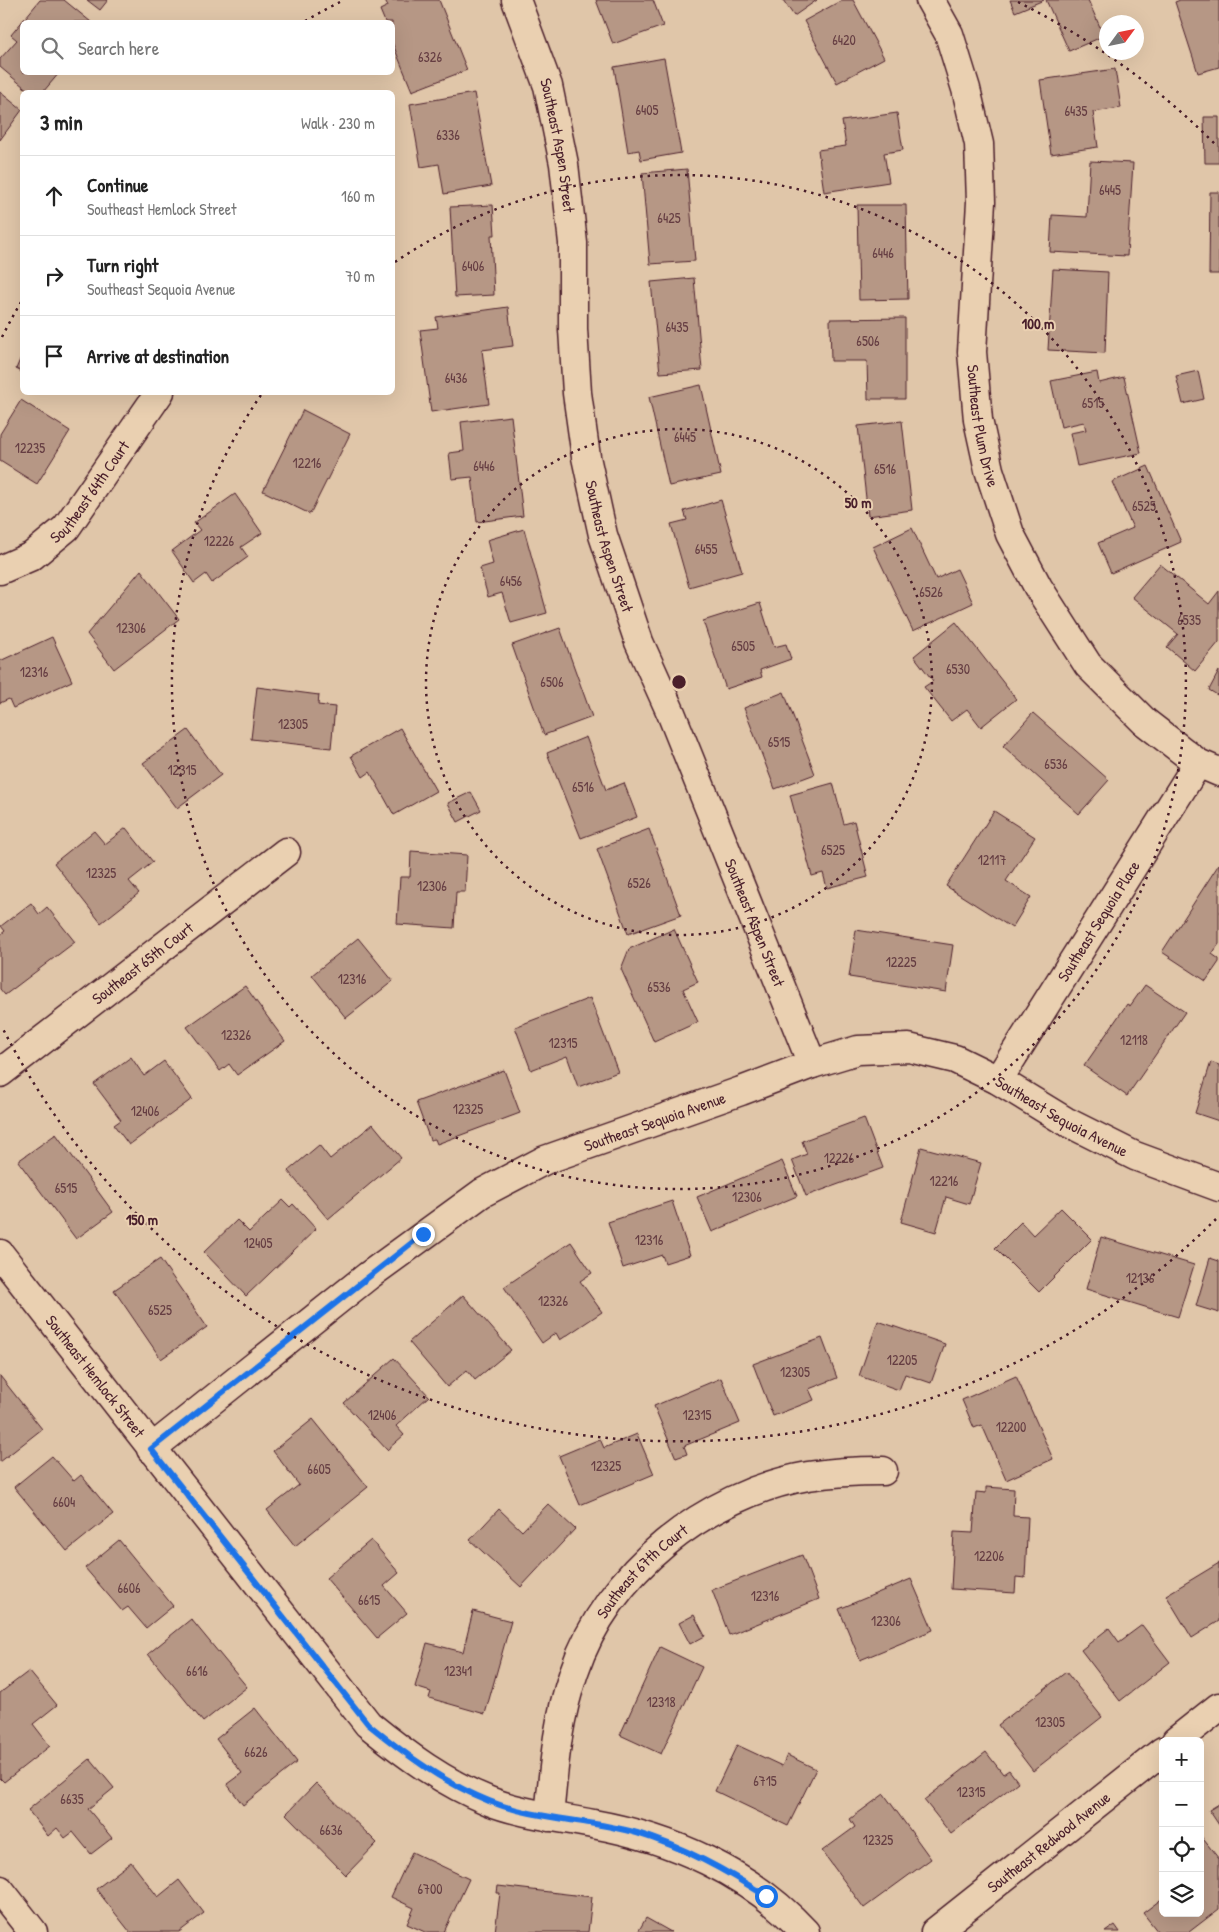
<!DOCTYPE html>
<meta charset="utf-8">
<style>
:root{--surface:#fff;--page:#f2f2f2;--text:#222;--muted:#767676;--line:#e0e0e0}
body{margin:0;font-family:"Patrick Hand",sans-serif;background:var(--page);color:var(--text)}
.controls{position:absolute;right:15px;bottom:15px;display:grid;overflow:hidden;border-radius:8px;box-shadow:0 5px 20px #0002}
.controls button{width:45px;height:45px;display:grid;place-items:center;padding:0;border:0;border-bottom:1px solid var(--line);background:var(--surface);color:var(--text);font:25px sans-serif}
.compass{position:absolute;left:1099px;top:15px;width:45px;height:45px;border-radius:50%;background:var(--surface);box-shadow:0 5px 20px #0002;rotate:57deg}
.stop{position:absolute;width:15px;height:15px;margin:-11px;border:4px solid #1a73e8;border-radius:50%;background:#fff}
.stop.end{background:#1a73e8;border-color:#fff;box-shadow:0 1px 5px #0008}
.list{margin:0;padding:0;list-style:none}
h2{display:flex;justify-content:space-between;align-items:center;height:65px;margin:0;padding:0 20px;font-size:21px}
h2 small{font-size:16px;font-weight:400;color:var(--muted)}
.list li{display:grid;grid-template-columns:32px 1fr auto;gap:15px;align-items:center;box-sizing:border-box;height:80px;padding:0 20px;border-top:1px solid var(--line)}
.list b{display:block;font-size:19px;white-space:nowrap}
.list p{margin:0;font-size:16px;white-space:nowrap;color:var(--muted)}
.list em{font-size:16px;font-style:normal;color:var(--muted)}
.icon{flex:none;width:28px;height:28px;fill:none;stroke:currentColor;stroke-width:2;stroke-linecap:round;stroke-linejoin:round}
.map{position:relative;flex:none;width:1219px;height:1932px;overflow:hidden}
.search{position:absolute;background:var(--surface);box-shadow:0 5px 20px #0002;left:20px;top:20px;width:375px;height:55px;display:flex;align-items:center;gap:12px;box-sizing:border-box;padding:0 18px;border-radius:8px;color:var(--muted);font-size:19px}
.panel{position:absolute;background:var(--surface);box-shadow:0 5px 20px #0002;left:20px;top:90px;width:375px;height:305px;border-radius:8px}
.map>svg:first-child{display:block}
.building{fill:#b69785;stroke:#4a1f2b}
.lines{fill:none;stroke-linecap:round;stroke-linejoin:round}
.street-casing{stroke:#4a1f2b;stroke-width:31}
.street{stroke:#ead0b1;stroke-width:28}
.route{stroke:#1a73e8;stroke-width:6}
.ring{fill:none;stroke:#4a1f2b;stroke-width:2.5;stroke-dasharray:2.5 5}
.labels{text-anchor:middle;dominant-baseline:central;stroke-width:4;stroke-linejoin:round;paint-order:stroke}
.number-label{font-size:14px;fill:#653d42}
.street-label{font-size:16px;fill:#4a1f2b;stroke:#ead0b1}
.centre{fill:#4a1f2b;stroke:#ead0b1;stroke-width:2.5}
.ring-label{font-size:15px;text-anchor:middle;font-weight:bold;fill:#4a1f2b;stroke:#ead0b1;stroke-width:4;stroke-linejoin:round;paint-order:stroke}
</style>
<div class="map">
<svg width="1219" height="1932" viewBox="0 0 1219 1932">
<rect width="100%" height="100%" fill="#e0c6a9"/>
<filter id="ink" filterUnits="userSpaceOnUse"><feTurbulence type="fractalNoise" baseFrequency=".02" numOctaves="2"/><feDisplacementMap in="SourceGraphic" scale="10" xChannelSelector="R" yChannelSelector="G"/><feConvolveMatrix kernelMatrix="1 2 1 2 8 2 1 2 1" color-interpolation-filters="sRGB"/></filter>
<g filter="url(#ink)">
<g class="building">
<polygon points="40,0 64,0 91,22 22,22 22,72 60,72 43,92 30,92 0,67 0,59 17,40 11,35"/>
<polygon points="87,0 108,0 100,10"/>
<polygon points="385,0 439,0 467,70 412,91 392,42 392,22 385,22 380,10 388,6"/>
<polygon points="596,0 653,0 663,26 613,44"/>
<polygon points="783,0 817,0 794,16"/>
<polygon points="842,0 853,0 884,58 837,83 804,21"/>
<polygon points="1010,0 1044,0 1015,12"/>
<polygon points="1046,0 1088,0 1104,36 1069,51"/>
<polygon points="1180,0 1219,0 1219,67 1198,73 1175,2"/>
<polygon points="664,58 681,153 641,160 639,150 628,152 614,67"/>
<polygon points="1115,69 1121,108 1093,112 1098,147 1051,154 1040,80"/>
<polygon points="0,92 22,110 0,140"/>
<polygon points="474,93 491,186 444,194 439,164 421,167 410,104"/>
<polygon points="897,113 903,150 884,153 889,182 824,192 818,150 846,146 842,121"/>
<polygon points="1204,117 1219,117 1219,163 1205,163"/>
<polygon points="1090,161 1133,163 1127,256 1050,252 1052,215 1087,217"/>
<polygon points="687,169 695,261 650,264 642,173"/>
<polygon points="1210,192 1219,192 1219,274 1209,274"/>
<polygon points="493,205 495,235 491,235 494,295 455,297 450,207"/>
<polygon points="857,205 906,205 908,299 859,300"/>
<polygon points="1053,269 1108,272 1105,353 1048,350"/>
<polygon points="694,278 702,370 660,373 651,282"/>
<polygon points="508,307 513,346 482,350 489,404 431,412 420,330 438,328 436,317"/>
<polygon points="905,318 905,399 868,399 867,361 831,361 830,319"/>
<polygon points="22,355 22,372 16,369"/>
<polygon points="1198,371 1204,399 1183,404 1176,376"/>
<polygon points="1097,372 1099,383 1124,377 1141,453 1077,466 1070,433 1086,430 1084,422 1061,427 1051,381"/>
<polygon points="701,385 721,475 669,486 649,397"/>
<polygon points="21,400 70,431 37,484 0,461 0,434"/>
<polygon points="303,410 350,434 310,514 263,491"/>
<polygon points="511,416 523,516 477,522 472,477 452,479 449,453 464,451 461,422"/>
<polygon points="902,421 912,510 868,516 858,426"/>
<polygon points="1148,466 1181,542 1111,573 1098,543 1133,528 1112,482"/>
<polygon points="235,494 262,533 241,547 248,557 212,583 206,574 194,583 172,551 200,530 194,523"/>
<polygon points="721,500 742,572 689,587 671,524 687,520 684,511"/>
<polygon points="912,528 936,579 957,569 973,603 913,631 873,547"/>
<polygon points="524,529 547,613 511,623 502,593 488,597 480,568 493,564 487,540"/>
<polygon points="1160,564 1209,604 1219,591 1219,642 1195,671 1167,647 1178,634 1132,597"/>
<polygon points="141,570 179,619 114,669 87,634"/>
<polygon points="760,603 774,647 786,644 791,659 760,670 762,677 726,689 703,621"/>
<polygon points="956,622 1016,699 981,727 967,709 951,721 924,687 933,681 914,656"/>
<polygon points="560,628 592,717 544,735 512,645"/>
<polygon points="52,637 72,681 13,708 9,699 0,703 0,661"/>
<polygon points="1219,671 1219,696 1209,690"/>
<polygon points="257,687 319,695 318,705 335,707 331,748 251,739"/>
<polygon points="784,692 815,774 775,789 744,708"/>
<polygon points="1033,713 1109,780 1079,814 1003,746"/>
<polygon points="400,728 436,791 394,815 370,772 363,777 351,756"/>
<polygon points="188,730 221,775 177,808 143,763"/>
<polygon points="586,737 606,790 624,783 637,817 581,838 547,753"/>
<polygon points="833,783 844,824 854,821 868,877 827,888 823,873 812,876 790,795"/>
<polygon points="471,792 481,810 458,822 448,803"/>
<polygon points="994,811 1035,837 1006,881 1031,897 1012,928 946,886"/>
<polygon points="126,828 153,862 129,881 139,893 101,923 54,863 94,831 105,844"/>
<polygon points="649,829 681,915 628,934 597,849"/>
<polygon points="411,851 467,855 465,892 456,892 454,928 397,924 400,877 410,877"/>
<polygon points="1219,864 1219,944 1212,954 1219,959 1219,962 1206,981 1162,952"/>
<polygon points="31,903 39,914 47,907 75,942 5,995 0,989 0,935 5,931 1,926"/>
<polygon points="674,929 698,982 683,989 698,1022 654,1042 621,969 629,949"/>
<polygon points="856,930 953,945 946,992 849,977"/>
<polygon points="358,938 393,981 346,1018 312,975"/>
<polygon points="1145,985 1185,1012 1127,1096 1084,1066 1127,1004 1130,1006"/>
<polygon points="245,986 285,1041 237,1075 229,1064 220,1071 187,1027"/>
<polygon points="590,998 618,1072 578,1087 567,1056 531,1070 515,1027"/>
<polygon points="131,1057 144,1076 164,1061 192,1099 129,1145 114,1125 121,1120 94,1084"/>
<polygon points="1211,1062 1219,1065 1219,1121 1195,1113"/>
<polygon points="504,1070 520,1113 437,1144 435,1139 430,1140 416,1102"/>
<polygon points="864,1118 883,1168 806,1196 792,1160 807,1154 802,1141"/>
<polygon points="373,1124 401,1158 328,1219 288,1171 319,1145 330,1159"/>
<polygon points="56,1134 113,1212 76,1239 18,1161"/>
<polygon points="921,1147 981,1163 969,1204 946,1197 936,1232 901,1222"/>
<polygon points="782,1161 797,1196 712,1232 697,1197"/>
<polygon points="283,1200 290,1207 293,1204 316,1229 246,1296 204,1252 237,1220 249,1232"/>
<polygon points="672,1201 690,1255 665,1263 662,1255 623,1268 608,1222"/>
<polygon points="1061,1208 1092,1239 1039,1292 995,1248 1021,1222 1033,1235"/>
<polygon points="1101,1237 1194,1265 1178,1317 1086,1289"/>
<polygon points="571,1242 592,1273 580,1281 602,1312 560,1340 556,1333 542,1343 504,1287"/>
<polygon points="1210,1258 1219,1261 1219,1313 1196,1306"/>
<polygon points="160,1259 207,1327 161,1359 114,1290"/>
<polygon points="463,1295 511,1350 475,1380 467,1370 447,1387 409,1342"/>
<polygon points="878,1321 945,1344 931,1383 905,1374 899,1390 859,1376"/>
<polygon points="822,1338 837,1378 809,1389 814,1400 773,1416 753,1364"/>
<polygon points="394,1358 429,1396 396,1426 404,1435 387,1450 344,1403"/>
<polygon points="0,1376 42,1429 0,1462"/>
<polygon points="1016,1376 1053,1459 1006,1480 982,1425 974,1428 962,1400"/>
<polygon points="721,1378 740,1423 684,1446 687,1454 676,1458 654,1406"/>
<polygon points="313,1419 368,1487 295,1546 267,1510 299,1485 273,1451"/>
<polygon points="637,1434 654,1474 580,1505 559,1456 600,1439 604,1448"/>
<polygon points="52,1456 74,1481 81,1475 113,1514 67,1551 14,1487"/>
<polygon points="986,1487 1014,1489 1013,1516 1028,1517 1025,1578 1016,1577 1015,1593 951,1589 954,1532 973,1533 976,1492 986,1493"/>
<polygon points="548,1504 575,1529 521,1587 470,1540 499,1509 522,1531"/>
<polygon points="119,1540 173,1606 146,1628 128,1607 122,1611 85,1568"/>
<polygon points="371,1540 399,1573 384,1586 407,1613 377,1638 326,1578"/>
<polygon points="802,1555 819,1599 729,1635 712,1590"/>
<polygon points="1219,1563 1219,1621 1192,1638 1166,1595"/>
<polygon points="911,1579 933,1630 860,1660 839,1609"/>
<polygon points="473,1611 511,1621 485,1714 429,1698 431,1692 415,1687 427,1643 463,1652"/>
<polygon points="694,1615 705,1636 690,1644 679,1623"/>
<polygon points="191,1619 247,1687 203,1722 148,1654"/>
<polygon points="1142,1625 1170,1662 1120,1701 1081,1650 1109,1628 1119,1642"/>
<polygon points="660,1647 702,1667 661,1754 620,1735"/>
<polygon points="29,1671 57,1705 33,1724 50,1746 4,1782 0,1778 0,1693"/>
<polygon points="1066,1672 1102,1717 1033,1771 998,1725"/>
<polygon points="255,1708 297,1762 243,1805 227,1784 242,1773 216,1739"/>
<polygon points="737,1745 782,1766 787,1755 816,1769 788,1826 715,1791"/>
<polygon points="986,1752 1003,1774 1009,1770 1018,1782 951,1834 924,1800"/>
<polygon points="90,1759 114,1788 88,1809 112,1838 91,1854 73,1832 65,1838 57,1828 48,1836 28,1810"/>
<polygon points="316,1783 377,1843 346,1875 286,1814"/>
<polygon points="884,1794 931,1859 864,1908 822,1851 855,1827 850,1819"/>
<polygon points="1219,1804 1219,1825 1209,1810"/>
<polygon points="1200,1835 1219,1859 1219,1909 1189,1932 1158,1932 1143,1913 1163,1898 1163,1913 1200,1913"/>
<polygon points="412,1852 469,1879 444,1932 425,1932 407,1924 414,1908 391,1897"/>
<polygon points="131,1862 158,1897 179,1880 204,1913 179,1932 130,1932 96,1889"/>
<polygon points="498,1886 592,1897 588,1932 495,1932 500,1893 497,1893"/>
<polygon points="646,1918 671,1932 638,1932"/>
<polygon points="1115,1925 1120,1932 1105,1932"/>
</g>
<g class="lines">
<g class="street-casing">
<g id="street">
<path id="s1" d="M516 0 548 86 564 164 573 243V329L577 393 586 457 603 535 639 642 671 713 812 1064"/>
<path id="s2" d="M930 0 949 34 966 89 979 144 981 202 972 352 978 420 989 470 1010 534 1038 587 1088 665 1145 722 1198 763 1219 772"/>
<path id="s3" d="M0 570 32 556 66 528 160 392"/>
<path id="s4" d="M0 1073 286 852"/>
<path id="s5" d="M998 1080 1198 763"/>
<path id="s6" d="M0 1254 368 1724C406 1755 444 1783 489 1801 522 1814 558 1817 593 1824 671 1838 750 1872 805 1932"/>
<path id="s7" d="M151 1449 368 1276 482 1193 545 1160 741 1091 812 1064 858 1050 909 1048 955 1059 998 1080 1065 1121 1135 1156 1219 1187"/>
<polyline points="1176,1741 1219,1707"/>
<path id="s8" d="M549 1817C554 1765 557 1721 574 1672 607 1572 706 1494 808 1476 833 1472 858 1471 883 1471"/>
<polyline points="0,1890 33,1932"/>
<path id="s9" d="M935 1932 1163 1751"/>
</g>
</g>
<use href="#street" class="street"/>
</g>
</g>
<g class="lines" filter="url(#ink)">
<path class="route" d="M423 1234 151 1449 368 1724C406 1755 444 1783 489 1801 536 1820 589 1819 637 1833 684 1847 725 1870 766 1896"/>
</g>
<g class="ring">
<circle cx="679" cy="682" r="253"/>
<path d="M395 262A507 507 0 1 1 261 395"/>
<path d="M1216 1219A760 760 0 0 1 2 1027M2 337A760 760 0 0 1 21 302M305 21A760 760 0 0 1 340 2M1018 2A760 760 0 0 1 1216 145"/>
</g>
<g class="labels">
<g class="number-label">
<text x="844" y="39">6420</text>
<text x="430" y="56">6326</text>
<text x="647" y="109">6405</text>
<text x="1076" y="110">6435</text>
<text x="448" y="134">6336</text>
<text x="1110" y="189">6445</text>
<text x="669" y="217">6425</text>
<text x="883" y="252">6446</text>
<text x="473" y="265">6406</text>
<text x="677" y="326">6435</text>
<text x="868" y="340">6506</text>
<text x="456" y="377">6436</text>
<text x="1093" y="402">6515</text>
<text x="685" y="436">6445</text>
<text x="30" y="447">12235</text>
<text x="307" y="462">12216</text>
<text x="484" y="465">6446</text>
<text x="885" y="468">6516</text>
<text x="1144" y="505">6525</text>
<text x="219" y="540">12226</text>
<text x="706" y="548">6455</text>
<text x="511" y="580">6456</text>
<text x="931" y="591">6526</text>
<text x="1189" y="619">6535</text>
<text x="131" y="627">12306</text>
<text x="743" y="645">6505</text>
<text x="958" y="668">6530</text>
<text x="34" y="671">12316</text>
<text x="552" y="681">6506</text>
<text x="293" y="723">12305</text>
<text x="779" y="741">6515</text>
<text x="1056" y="763">6536</text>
<text x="182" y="769">12315</text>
<text x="583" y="786">6516</text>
<text x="833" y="849">6525</text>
<text x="992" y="859">12117</text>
<text x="101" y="872">12325</text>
<text x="639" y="882">6526</text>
<text x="432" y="885">12306</text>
<text x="901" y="961">12225</text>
<text x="352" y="978">12316</text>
<text x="659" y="986">6536</text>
<text x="236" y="1034">12326</text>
<text x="1134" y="1039">12118</text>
<text x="563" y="1042">12315</text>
<text x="468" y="1108">12325</text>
<text x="145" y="1110">12406</text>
<text x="839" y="1157">12226</text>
<text x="944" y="1180">12216</text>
<text x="66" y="1187">6515</text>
<text x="747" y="1196">12306</text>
<text x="649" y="1239">12316</text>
<text x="258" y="1242">12405</text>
<text x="1140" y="1277">12136</text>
<text x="553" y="1300">12326</text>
<text x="160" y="1309">6525</text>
<text x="902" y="1359">12205</text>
<text x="795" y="1371">12305</text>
<text x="382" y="1414">12406</text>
<text x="697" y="1414">12315</text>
<text x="1011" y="1426">12200</text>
<text x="606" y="1465">12325</text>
<text x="319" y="1468">6605</text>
<text x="64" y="1501">6604</text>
<text x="989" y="1555">12206</text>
<text x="129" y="1587">6606</text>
<text x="765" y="1595">12316</text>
<text x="369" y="1599">6615</text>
<text x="886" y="1620">12306</text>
<text x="197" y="1670">6616</text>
<text x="458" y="1670">12341</text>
<text x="661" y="1701">12318</text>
<text x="1050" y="1721">12305</text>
<text x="256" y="1751">6626</text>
<text x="765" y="1780">6715</text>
<text x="971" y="1791">12315</text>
<text x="72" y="1798">6635</text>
<text x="331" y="1829">6636</text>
<text x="878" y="1839">12325</text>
<text x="430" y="1888">6700</text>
</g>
<g class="street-label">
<text stroke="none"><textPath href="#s1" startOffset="152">Southeast Aspen Street</textPath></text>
<text stroke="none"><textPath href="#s2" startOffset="436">Southeast Plum Drive</textPath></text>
<text stroke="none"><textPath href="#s3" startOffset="122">Southeast 64th Court</textPath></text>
<text stroke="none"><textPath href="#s1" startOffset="558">Southeast Aspen Street</textPath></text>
<text stroke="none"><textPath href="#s5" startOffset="188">Southeast Sequoia Place</textPath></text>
<text stroke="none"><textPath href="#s1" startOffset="962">Southeast Aspen Street</textPath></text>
<text stroke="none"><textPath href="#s4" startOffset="180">Southeast 65th Court</textPath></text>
<text stroke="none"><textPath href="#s7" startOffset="1041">Southeast Sequoia Avenue</textPath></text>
<text stroke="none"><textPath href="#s7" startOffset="606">Southeast Sequoia Avenue</textPath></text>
<text stroke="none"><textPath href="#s6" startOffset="155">Southeast Hemlock Street</textPath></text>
<text stroke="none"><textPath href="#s8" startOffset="271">Southeast 67th Court</textPath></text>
<text stroke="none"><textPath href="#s9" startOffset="145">Southeast Redwood Avenue</textPath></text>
</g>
</g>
<circle cx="679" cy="682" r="8" class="centre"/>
<g class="ring-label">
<text x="1038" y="329">100 m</text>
<text x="858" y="508">50 m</text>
<text x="142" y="1225">150 m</text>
</g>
</svg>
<div class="controls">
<button>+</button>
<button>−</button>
<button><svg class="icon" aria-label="locate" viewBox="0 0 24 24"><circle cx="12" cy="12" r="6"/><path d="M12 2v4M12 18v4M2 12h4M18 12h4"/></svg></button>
<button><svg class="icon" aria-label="layers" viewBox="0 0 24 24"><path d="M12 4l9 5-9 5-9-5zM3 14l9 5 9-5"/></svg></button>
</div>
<svg class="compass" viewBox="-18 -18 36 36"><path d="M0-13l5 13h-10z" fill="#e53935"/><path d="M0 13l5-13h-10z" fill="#767676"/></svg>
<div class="stop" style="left:766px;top:1896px"></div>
<div class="stop end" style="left:423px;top:1234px"></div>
<div class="search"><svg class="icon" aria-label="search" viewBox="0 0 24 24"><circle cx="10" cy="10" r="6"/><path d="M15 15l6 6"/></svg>Search here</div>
<section class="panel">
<h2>3 min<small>Walk · 230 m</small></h2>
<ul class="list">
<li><svg class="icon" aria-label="ahead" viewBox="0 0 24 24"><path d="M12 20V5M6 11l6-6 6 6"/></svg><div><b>Continue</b><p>Southeast Hemlock Street</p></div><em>160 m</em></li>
<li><svg class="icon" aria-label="right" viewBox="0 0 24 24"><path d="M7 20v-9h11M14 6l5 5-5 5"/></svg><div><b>Turn right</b><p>Southeast Sequoia Avenue</p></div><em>70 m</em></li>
<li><svg class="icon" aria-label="arrive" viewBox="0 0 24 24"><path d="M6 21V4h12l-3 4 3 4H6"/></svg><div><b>Arrive at destination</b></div></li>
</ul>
</section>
</div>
